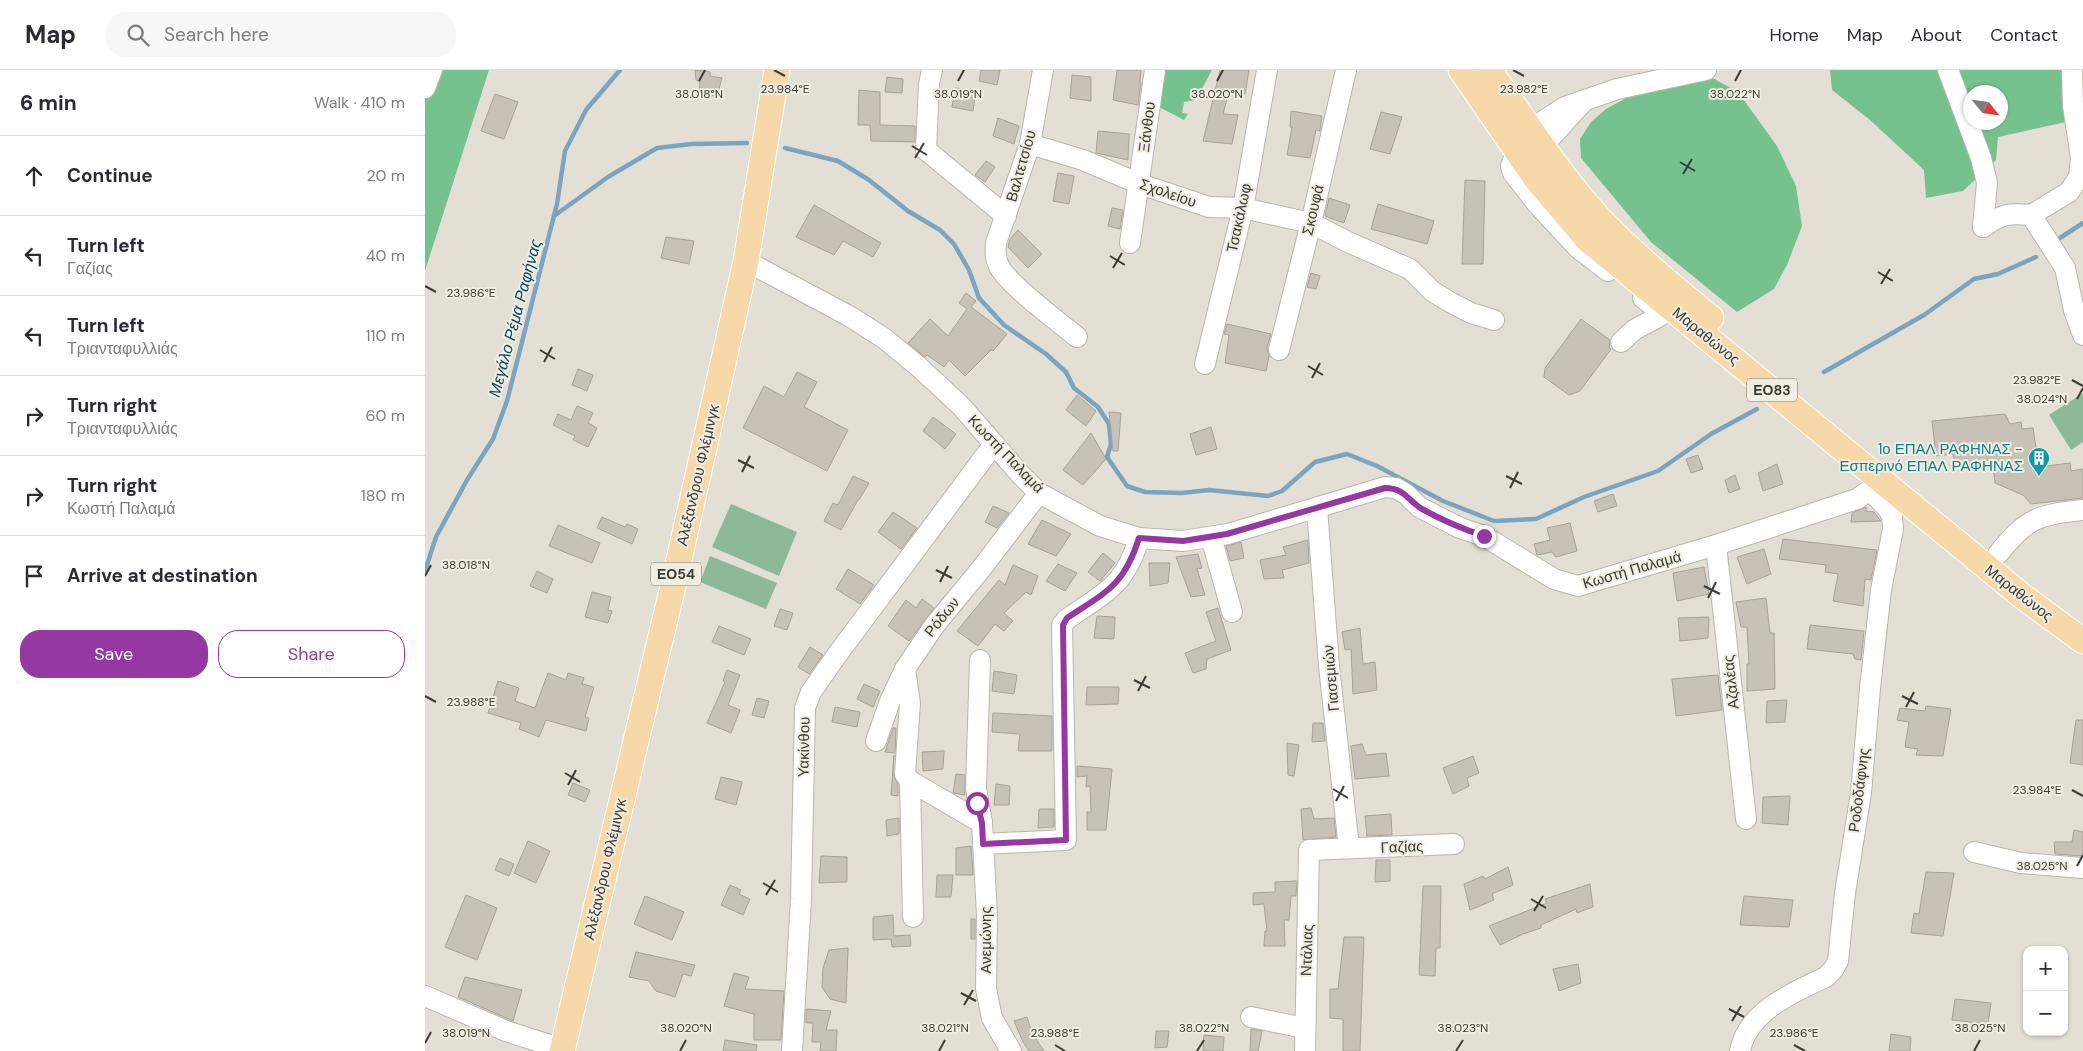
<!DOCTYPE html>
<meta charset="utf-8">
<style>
:root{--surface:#fff;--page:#f7f7f7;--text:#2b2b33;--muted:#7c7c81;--line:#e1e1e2;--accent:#9538a2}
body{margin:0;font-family:"DM Sans",sans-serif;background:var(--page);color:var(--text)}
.controls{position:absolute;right:15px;bottom:15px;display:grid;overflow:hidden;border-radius:10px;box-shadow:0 1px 4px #0004}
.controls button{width:45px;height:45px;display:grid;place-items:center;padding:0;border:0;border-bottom:1px solid var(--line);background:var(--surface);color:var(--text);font:25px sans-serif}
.compass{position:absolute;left:1538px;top:15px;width:45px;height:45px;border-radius:50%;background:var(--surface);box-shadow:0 1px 4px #0004;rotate:119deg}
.stop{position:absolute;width:15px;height:15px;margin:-11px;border:4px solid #9538a2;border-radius:50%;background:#fff}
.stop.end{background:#9538a2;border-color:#fff;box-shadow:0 1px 5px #0008}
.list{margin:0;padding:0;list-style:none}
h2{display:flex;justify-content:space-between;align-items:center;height:65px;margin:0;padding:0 20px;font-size:21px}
h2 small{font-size:16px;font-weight:400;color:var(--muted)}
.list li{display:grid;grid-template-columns:32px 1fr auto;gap:15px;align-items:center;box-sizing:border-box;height:80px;padding:0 20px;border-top:1px solid var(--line)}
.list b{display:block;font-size:19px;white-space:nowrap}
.list p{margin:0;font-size:16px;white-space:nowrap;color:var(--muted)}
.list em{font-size:16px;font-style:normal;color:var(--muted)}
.actions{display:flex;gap:10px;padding:15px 20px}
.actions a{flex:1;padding:11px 0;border:1px solid var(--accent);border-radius:20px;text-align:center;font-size:18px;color:var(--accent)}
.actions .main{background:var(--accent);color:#fff}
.icon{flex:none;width:28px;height:28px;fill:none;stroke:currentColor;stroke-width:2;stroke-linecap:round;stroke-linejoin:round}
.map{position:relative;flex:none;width:1658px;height:981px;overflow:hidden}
header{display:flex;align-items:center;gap:30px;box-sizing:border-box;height:70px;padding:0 25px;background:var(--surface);border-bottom:1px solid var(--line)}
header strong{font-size:24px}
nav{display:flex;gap:28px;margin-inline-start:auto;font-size:18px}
.search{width:350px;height:45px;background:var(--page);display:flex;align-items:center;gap:12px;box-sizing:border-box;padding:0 18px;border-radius:20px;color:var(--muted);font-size:19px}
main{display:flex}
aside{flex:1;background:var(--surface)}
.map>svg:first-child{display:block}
.green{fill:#8cba99}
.forest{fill:#76c28f;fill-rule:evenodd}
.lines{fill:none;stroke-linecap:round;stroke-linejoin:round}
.stream{stroke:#7aa4c0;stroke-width:4.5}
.building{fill:#c8c1b7;stroke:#a8a197}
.minor-casing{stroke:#b9b6ab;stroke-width:22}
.major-casing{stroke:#fff;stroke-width:27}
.minor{stroke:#fff;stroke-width:20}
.major{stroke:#f7d9a9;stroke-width:25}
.route{stroke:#9538a2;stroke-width:6}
.ticks{fill:none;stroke:#3d3b37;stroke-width:2}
.labels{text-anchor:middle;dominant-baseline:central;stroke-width:4;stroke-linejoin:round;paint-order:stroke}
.shield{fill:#f0ede1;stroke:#73706a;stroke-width:1}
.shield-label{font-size:14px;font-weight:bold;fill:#3d3b37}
.street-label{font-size:15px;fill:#3d3b37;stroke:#f0ede1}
.culture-label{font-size:15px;fill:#0d838f;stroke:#f0ede1;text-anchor:end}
.water-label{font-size:16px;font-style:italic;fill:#044566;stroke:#f0ede1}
.ticks-label{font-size:12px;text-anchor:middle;fill:#3d3b37;stroke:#f0ede1;stroke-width:4;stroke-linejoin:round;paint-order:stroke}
</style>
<header>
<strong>Map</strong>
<div class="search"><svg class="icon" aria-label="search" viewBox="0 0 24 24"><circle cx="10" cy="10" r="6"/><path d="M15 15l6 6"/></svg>Search here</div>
<nav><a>Home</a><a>Map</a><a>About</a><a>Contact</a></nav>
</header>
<main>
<aside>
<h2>6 min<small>Walk · 410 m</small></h2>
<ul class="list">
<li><svg class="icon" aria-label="ahead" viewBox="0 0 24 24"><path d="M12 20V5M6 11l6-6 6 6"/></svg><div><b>Continue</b></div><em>20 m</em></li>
<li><svg class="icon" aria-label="left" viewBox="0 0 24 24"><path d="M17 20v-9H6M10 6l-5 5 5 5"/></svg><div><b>Turn left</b><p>Γαζίας</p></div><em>40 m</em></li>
<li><svg class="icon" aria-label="left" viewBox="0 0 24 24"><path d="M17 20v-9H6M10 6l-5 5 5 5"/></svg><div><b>Turn left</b><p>Τριανταφυλλιάς</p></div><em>110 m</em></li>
<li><svg class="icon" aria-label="right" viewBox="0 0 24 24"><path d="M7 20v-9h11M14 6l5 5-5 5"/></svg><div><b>Turn right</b><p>Τριανταφυλλιάς</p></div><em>60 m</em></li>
<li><svg class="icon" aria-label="right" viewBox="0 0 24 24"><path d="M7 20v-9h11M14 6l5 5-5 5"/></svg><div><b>Turn right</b><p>Κωστή Παλαμά</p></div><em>180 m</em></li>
<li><svg class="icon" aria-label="arrive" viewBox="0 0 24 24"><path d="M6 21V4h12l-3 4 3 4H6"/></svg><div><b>Arrive at destination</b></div></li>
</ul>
<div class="actions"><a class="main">Save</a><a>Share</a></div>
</aside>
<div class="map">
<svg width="1658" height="981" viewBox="0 0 1658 981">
<rect width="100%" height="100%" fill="#e3dfd4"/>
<g class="green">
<polygon points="1658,323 1658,372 1646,380 1624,345"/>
<polygon points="306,434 372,462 354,506 287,477"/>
<polygon points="285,486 352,513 341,539 275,512"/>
</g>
<g class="forest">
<polygon points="0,0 64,0 0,201"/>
<polygon points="734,0 787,0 771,30 759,32 757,43 763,44 759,50 730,35"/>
<path d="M1405 0H1642L1645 51 1573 67 1571 90 1538 121 1501 128 1499 100 1445 50 1407 20ZM1546 22H1576V52H1546Z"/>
<polygon points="1282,5 1313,22 1352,76 1371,116 1377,156 1362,195 1349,219 1312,242 1226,172 1156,88 1155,69 1166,52 1181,39 1218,19"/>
</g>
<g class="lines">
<g class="stream">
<polyline points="360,78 413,91 444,110 483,141 515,160 529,174 544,200 554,228 579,255 621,284 641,302 649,318 673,337 684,354 686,374 682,387 702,416 720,422 757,423 784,420 843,426 857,421 890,392 922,384 952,396 1018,431 1069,451 1111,449 1159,427 1233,401 1286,364 1332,339"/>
<polyline points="129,146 183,107 232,78 266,74 322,73"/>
<polyline points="1635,168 1658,153"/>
<polyline points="1399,302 1499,245 1549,209 1573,204 1611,187"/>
<polyline points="0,501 11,467 42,410 68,369 82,331 132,134 140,81 161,40 195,0"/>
</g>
</g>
<g class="building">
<polygon points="270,0 285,2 285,6 297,8 292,26 274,24 275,12 271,10"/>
<polygon points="556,0 575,0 572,15 554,11"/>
<polygon points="692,0 716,0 715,13 716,13 713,35 688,30"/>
<polygon points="795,0 824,0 820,24 804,21 798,44 813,45 807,74 778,71"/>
<polygon points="647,5 666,7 666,31 645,28"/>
<polygon points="462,7 478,9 477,23 460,22"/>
<polygon points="530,18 551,20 548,41 527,37"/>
<polygon points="434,20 455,22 455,55 490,56 490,72 446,71 445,55 433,55"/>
<polygon points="70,24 93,32 79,69 56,61"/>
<polygon points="866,41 897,46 895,61 891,60 885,88 862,85 867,57 865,57"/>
<polygon points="956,42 977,47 965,84 945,79"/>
<polygon points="573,48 594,56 589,74 568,66"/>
<polygon points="673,61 704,64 703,90 671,83"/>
<polygon points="561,91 570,97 560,112 550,105"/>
<polygon points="633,103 649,106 644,134 628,131"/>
<polygon points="1040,110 1060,111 1058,194 1037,194"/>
<polygon points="904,128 925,135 919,153 900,146"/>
<polygon points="953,134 1009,151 1002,174 946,159"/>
<polygon points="389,135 456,173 448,187 418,171 409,185 371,167"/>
<polygon points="687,138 698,140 695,159 683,156"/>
<polygon points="593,160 617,184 603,198 583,177 585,169"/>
<polygon points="241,167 269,171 264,194 236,188"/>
<polygon points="886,203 895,206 891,219 882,217"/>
<polygon points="541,223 551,231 546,237 582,264 568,281 566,280 540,306 524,290 519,297 502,285 500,287 483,273 505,249 523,266 542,239 534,233"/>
<polygon points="1156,249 1185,270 1184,278 1186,279 1155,321 1144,325 1119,307 1120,298"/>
<polygon points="802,254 846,264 842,278 844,286 841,301 800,293 804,265 799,264"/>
<polygon points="153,299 168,305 162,321 147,315"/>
<polygon points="372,302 392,312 379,337 423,360 402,401 318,358 339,316 359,327"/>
<polygon points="652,325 671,341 661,356 641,340"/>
<polygon points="152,336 168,343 163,353 172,358 163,377 148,370 150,366 128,355 133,344 146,350"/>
<polygon points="684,342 696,343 693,381 688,381"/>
<polygon points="1580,344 1585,354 1596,352 1597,359 1608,358 1614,397 1645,393 1646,401 1658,399 1658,428 1606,434 1598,425 1570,413 1567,390 1530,395 1528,384 1511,386 1507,351"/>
<polygon points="508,347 531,364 520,379 498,361"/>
<polygon points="786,357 792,379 771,385 765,364"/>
<polygon points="666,363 681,389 658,415 638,400"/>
<polygon points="1273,385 1278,399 1266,403 1261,389"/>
<polygon points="1352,394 1358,414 1338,421 1333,403"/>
<polygon points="1310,405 1315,419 1304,423 1300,410"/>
<polygon points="428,406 444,413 434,430 433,430 416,460 399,451 408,433 413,435"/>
<polygon points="1188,424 1192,436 1173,442 1169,431"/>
<polygon points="568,436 584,443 572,458 560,452"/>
<polygon points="1441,437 1441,441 1449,442 1456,451 1426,452 1427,443"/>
<polygon points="468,442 492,458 476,479 453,462"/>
<polygon points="177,447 200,457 202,454 213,459 207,474 172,458"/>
<polygon points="617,450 646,464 631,486 603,474"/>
<polygon points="1145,453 1152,481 1131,487 1127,482 1112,485 1109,474 1125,470 1122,458"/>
<polygon points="133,455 175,473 167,493 124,476"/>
<polygon points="1358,469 1452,480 1446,510 1440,509 1438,536 1408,531 1413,504 1400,502 1401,495 1354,489"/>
<polygon points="883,470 884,493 857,500 859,508 839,509 835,490 861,485 858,477"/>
<polygon points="816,472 819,488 805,491 801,476"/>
<polygon points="1339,479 1346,504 1322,514 1312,487"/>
<polygon points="678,483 690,493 675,511 663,502"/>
<polygon points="773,484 777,498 772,499 780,525 766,527 751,487"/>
<polygon points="724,493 745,493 743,513 725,516"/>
<polygon points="633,494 652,503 640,521 621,511"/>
<polygon points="588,495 613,506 606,525 601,522 579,543 588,551 579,561 570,554 553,576 532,561 574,510 580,515"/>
<polygon points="1279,497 1284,524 1252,531 1248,503"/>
<polygon points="423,499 449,515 435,534 411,519"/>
<polygon points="112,501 128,509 122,523 105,516"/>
<polygon points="167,522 186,527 183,540 187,541 183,553 160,547"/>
<polygon points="1341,528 1345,563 1349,563 1350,619 1322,621 1322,594 1324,594 1322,557 1316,557 1311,532"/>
<polygon points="497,529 509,538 484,571 463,556 481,530 491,538"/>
<polygon points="793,538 806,580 782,589 781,599 768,603 760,583 791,571 781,542"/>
<polygon points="355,539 368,543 362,560 349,556"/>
<polygon points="672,546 690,547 689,569 669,568"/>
<polygon points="1284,547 1283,568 1255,571 1253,548"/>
<polygon points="1385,555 1439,561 1436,590 1430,589 1428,584 1382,579"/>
<polygon points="294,556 326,569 319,585 287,572"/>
<polygon points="935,558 938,594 950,592 952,620 928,624 926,579 920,580 917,562"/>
<polygon points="385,577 398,585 384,604 373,597"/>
<polygon points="302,600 315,605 303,635 315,640 306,663 282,653 300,612 298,611"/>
<polygon points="569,601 592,605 589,624 567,621"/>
<polygon points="123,603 141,610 143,603 159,608 157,614 169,617 160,647 164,648 161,661 121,650 114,667 94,659 96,653 63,643 73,611 94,618 90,631 110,638"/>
<polygon points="1293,605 1297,640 1251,646 1247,609"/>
<polygon points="439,614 455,621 448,637 432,629"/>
<polygon points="662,617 694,617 693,634 661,635"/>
<polygon points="332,628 344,631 339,648 327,645"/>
<polygon points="1362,630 1360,652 1341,653 1342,631"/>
<polygon points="1501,636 1526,639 1518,686 1491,685 1493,679 1480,677 1484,652 1472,650 1475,638 1500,641"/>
<polygon points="410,637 435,642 432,657 407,652"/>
<polygon points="568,643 627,646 627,681 593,681 595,664 567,662"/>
<polygon points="1651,650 1658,650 1658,695 1645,693"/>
<polygon points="888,653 898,653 900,671 887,672"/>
<polygon points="468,658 471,658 470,683 460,682"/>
<polygon points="862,673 874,675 869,706 863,705"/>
<polygon points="937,674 941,685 961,683 964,706 930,709 926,676"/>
<polygon points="519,681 518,699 498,701 497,682"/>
<polygon points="469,685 468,703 473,715 473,726 466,725"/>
<polygon points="1048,686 1054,703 1042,708 1044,716 1028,724 1018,698"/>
<polygon points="652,696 687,699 681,760 662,760 662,742 666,742 665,716 661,717 662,706 652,707"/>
<polygon points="531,704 540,705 540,725 528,723"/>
<polygon points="296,707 317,712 311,735 290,729"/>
<polygon points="148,713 165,720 160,732 143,725"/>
<polygon points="571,714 585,716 584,735 569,735"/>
<polygon points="1365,726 1363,755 1337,753 1338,727"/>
<polygon points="886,738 889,749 909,748 911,767 878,770 876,739"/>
<polygon points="614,739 629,739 629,757 613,758"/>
<polygon points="966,744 967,765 942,766 940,746"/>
<polygon points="474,748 474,764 462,766 461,750"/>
<polygon points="1649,760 1658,762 1658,786 1630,784 1629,772 1647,772"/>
<polygon points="103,771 125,781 111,813 89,803"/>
<polygon points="546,776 548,805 531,805 531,778"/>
<polygon points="396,786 422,787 422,812 394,813"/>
<polygon points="75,788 89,794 84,806 70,800"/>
<polygon points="951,790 965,790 965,811 950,812"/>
<polygon points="1083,797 1088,815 1067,824 1069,830 1045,840 1039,814 1058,806 1060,809"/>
<polygon points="1501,802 1529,803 1518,866 1486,863 1489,843 1494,844"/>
<polygon points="512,805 528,805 526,827 511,827"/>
<polygon points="872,811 871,826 866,826 864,850 859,850 860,876 839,876 840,861 842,861 839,834 828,835 828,823 850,822 850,812"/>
<polygon points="1165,814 1168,837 1152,843 1151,839 1116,855 1116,858 1098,864 1075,875 1064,856 1122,833 1120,829"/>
<polygon points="305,815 316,820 314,824 325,829 318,845 296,835"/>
<polygon points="998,816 1016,816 1015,878 1011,878 1010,906 994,905"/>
<polygon points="41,825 72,838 52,890 20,877"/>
<polygon points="220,826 259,842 247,870 209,854"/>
<polygon points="1319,826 1368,830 1364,857 1315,855"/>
<polygon points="468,845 469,866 485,865 486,876 467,877 466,869 448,870 448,847"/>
<rect x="546" y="849" width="4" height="20"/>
<polygon points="919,867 939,867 935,981 918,981 918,949 905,948 905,919 913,919"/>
<polygon points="423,878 421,933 405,929 397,917 398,898 404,880"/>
<polygon points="211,882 270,895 266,906 258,904 250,927 231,921 224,911 204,907"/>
<polygon points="1153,894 1156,913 1134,921 1128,899"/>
<polygon points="309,903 324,907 320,919 359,921 356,970 329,970 329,944 299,936"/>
<polygon points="40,907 97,920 88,951 33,927"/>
<polygon points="1530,929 1566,933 1563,954 1527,950"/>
<polygon points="381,939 406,941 401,960 412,960 411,981 395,981 396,972 387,972 388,953 381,953"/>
<polygon points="602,947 607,963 619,981 604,981 598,972 589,951"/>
<polygon points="826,959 837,961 833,981 825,981"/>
<polygon points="731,961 744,961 742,977 730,978"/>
<polygon points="1466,964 1486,967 1485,981 1464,981"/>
<polygon points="779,965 799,967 798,981 778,981"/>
<polygon points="300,970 332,975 331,981 298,981"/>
</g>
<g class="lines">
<g class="minor-casing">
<g id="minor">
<polyline points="507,0 504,14 501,80 581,146"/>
<path d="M618 0 605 74 571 173C570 182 570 188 574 196 583 215 634 252 652 267"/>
<polyline points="1523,0 1556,88 1562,113 1558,157"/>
<polyline points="0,18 7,0"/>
<polyline points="605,74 658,90 715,114 784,137 818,138 886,153 923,172 985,199 1007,221 1023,231 1046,243 1069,250"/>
<polyline points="1104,83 1118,76 1157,33"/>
<polyline points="1606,145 1644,122 1654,107 1656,88 1648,36 1647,0"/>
<polyline points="1606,145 1640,198 1649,240 1658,265"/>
<path d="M1558 157C1577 144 1583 143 1606 145"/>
<polyline points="705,173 730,0"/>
<polyline points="321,191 426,247 460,269 494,297 536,336 596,405 614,423 675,456 714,468 758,471 803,464 937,424 960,417 971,418 981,424 994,437 1035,458 1059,466 1129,509 1153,516 1291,475 1432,429 1445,420 1453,408"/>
<polyline points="1183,201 1153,178 1113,135 1088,103 1086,96 1088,91 1093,84 1099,67 1106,59 1140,37 1192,19 1281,0"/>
<polyline points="1196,272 1209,260 1235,246 1233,240 1218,228"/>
<polyline points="854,280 886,153 921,0"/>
<polyline points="780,294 818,138 842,0"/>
<polyline points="892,438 904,596 924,778"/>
<polyline points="786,467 807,542"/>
<polyline points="1291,475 1321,749"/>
<path d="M1573 484C1602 448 1612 445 1658 440"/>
<polyline points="555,590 551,718 557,753 562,845 561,919 567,948 586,981"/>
<polyline points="451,671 465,631 480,599"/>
<polyline points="485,711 488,847"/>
<polyline points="557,753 485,711 480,704 485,633 480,599 509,556 556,499 614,423"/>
<path d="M558 774 641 770 637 555 642 549C681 522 700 516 714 468"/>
<polyline points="1549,782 1596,793 1658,798"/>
<polyline points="0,926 81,961 137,979"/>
<polyline points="826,947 879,958"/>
<polyline points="367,981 376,829 380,638 386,622 412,585 569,374"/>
<polyline points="880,981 884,780 1029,774"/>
<path d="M1315 981C1322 942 1368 922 1401 907L1408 900 1413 891 1420 823 1436 723 1445 618 1456 520 1468 459 1467 446 1463 439 1445 420"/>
</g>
</g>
<g class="major-casing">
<g id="major">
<polyline points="1036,0 1112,110 1162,169 1597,526 1658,571"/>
<path d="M1064 0C1099 49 1132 102 1173 147 1208 184 1247 216 1286 248"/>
<polyline points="137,981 249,512 321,191 352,0"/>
</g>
</g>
<use href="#minor" class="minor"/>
<use href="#major" class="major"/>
</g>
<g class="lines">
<path class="route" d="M552 733 557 753 558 774 641 770 638 555 642 548C681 522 699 516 714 468L758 471 802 464 960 418C980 418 982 430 997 439 1017 450 1038 459 1059 466"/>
</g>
<path class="ticks" d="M349 0 360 6M1088 0 1099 6M274 11 280 0M533 11 539 0M792 11 798 0M1310 11 1316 0M487 76 502 85M490 88 499 73M1255 92 1270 101M1258 104 1267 89M685 186 700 195M688 198 697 183M1453 202 1468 211M1456 214 1465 199M0 216 11 222M115 280 130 289M119 292 127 277M883 296 898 305M887 308 895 293M1647 310 1658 316M1652 329 1658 318M313 390 329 398M317 402 325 386M1081 406 1097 414M1085 418 1093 402M511 500 527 508M0 506 6 495M515 512 523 496M1279 516 1295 524M1283 528 1291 512M709 610 725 618M713 621 721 606M0 626 11 632M1477 626 1493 634M1481 637 1489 622M140 703 155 712M143 715 151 700M908 719 923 728M1647 720 1658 726M911 731 919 716M1652 796 1658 785M338 813 353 822M341 825 350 810M1106 829 1121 838M1109 841 1118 826M536 923 551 931M539 935 548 920M1304 939 1319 947M1307 951 1316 936M0 973 6 962M630 975 640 981M1369 975 1380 981M255 981 261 970M514 981 520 970M772 981 779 970M1031 981 1038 970M1549 981 1555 970"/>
<defs>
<g id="building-pin" transform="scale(1.125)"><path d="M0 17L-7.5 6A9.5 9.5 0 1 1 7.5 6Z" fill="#0f9aa8" stroke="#f0ede1"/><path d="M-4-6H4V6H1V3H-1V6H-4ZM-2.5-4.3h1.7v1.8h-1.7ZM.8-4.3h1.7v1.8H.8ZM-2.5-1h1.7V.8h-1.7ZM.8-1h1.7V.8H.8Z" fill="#fff"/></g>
</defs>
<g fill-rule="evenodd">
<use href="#building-pin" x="1614" y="388"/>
</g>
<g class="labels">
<g class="shield">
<rect x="1322" y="308.5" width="50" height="23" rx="4"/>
<rect x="226" y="492.5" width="50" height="23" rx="4"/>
</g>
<g class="shield-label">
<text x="1347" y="320">ΕΟ83</text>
<text x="251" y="504">ΕΟ54</text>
</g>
<g class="street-label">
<text transform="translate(722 57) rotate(-83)">Ξάνθου</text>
<text transform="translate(596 96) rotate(-74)">Βαλτετσίου</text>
<text transform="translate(743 123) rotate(19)">Σχολείου</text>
<text transform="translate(888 140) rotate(-77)">Σκουφά</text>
<text transform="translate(814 148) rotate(-78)">Τσακάλωφ</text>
<text transform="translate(1281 266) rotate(39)">Μαραθώνος</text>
<text transform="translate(581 384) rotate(46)">Κωστή Παλαμά</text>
<text transform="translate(273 405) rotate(-77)">Αλέξανδρου Φλέμινγκ</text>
<text transform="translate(1207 500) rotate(-16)">Κωστή Παλαμά</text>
<text transform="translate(1594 523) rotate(38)">Μαραθώνος</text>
<text transform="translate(517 547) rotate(-51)">Ρόδων</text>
<text transform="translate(906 608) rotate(-95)">Γιασεμιών</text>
<text transform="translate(1306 612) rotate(-96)">Αζαλέας</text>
<text transform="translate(379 677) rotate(-89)">Υακίνθου</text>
<text transform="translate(1434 720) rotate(-83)">Ροδοδάφνης</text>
<text transform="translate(977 777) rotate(-2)">Γαζίας</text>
<text transform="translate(180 799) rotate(-77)">Αλέξανδρου Φλέμινγκ</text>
<text transform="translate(561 870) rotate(-90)">Ανεμώνης</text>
<text transform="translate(882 880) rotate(-88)">Ντάλιας</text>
</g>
<g class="culture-label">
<text x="1598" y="379">1ο ΕΠΑΛ ΡΑΦΗΝΑΣ -<tspan x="1598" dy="17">Εσπερινό ΕΠΑΛ ΡΑΦΗΝΑΣ</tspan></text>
</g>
<g class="water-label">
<text transform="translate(90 248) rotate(-75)">Μεγάλο Ρέμα Ραφήνας</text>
</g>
</g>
<g class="ticks-label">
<text x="1099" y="23">23.982°E</text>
<text x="360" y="23">23.984°E</text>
<text x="274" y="28">38.018°N</text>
<text x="533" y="28">38.019°N</text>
<text x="792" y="28">38.020°N</text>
<text x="1310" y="28">38.022°N</text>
<text x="46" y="227">23.986°E</text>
<text x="1612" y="314">23.982°E</text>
<text x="1617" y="333">38.024°N</text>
<text x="41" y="499">38.018°N</text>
<text x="46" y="636">23.988°E</text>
<text x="1612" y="724">23.984°E</text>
<text x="1617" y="800">38.025°N</text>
<text x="261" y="962">38.020°N</text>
<text x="520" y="962">38.021°N</text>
<text x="779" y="962">38.022°N</text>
<text x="1038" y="962">38.023°N</text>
<text x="1555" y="962">38.025°N</text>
<text x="41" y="967">38.019°N</text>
<text x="630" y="967">23.988°E</text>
<text x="1369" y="967">23.986°E</text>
</g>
</svg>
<div class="controls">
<button>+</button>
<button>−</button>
</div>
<svg class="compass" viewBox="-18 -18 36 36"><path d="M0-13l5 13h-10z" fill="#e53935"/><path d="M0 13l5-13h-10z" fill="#7c7c81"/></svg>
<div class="stop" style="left:552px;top:733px"></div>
<div class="stop end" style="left:1059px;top:466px"></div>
</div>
</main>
